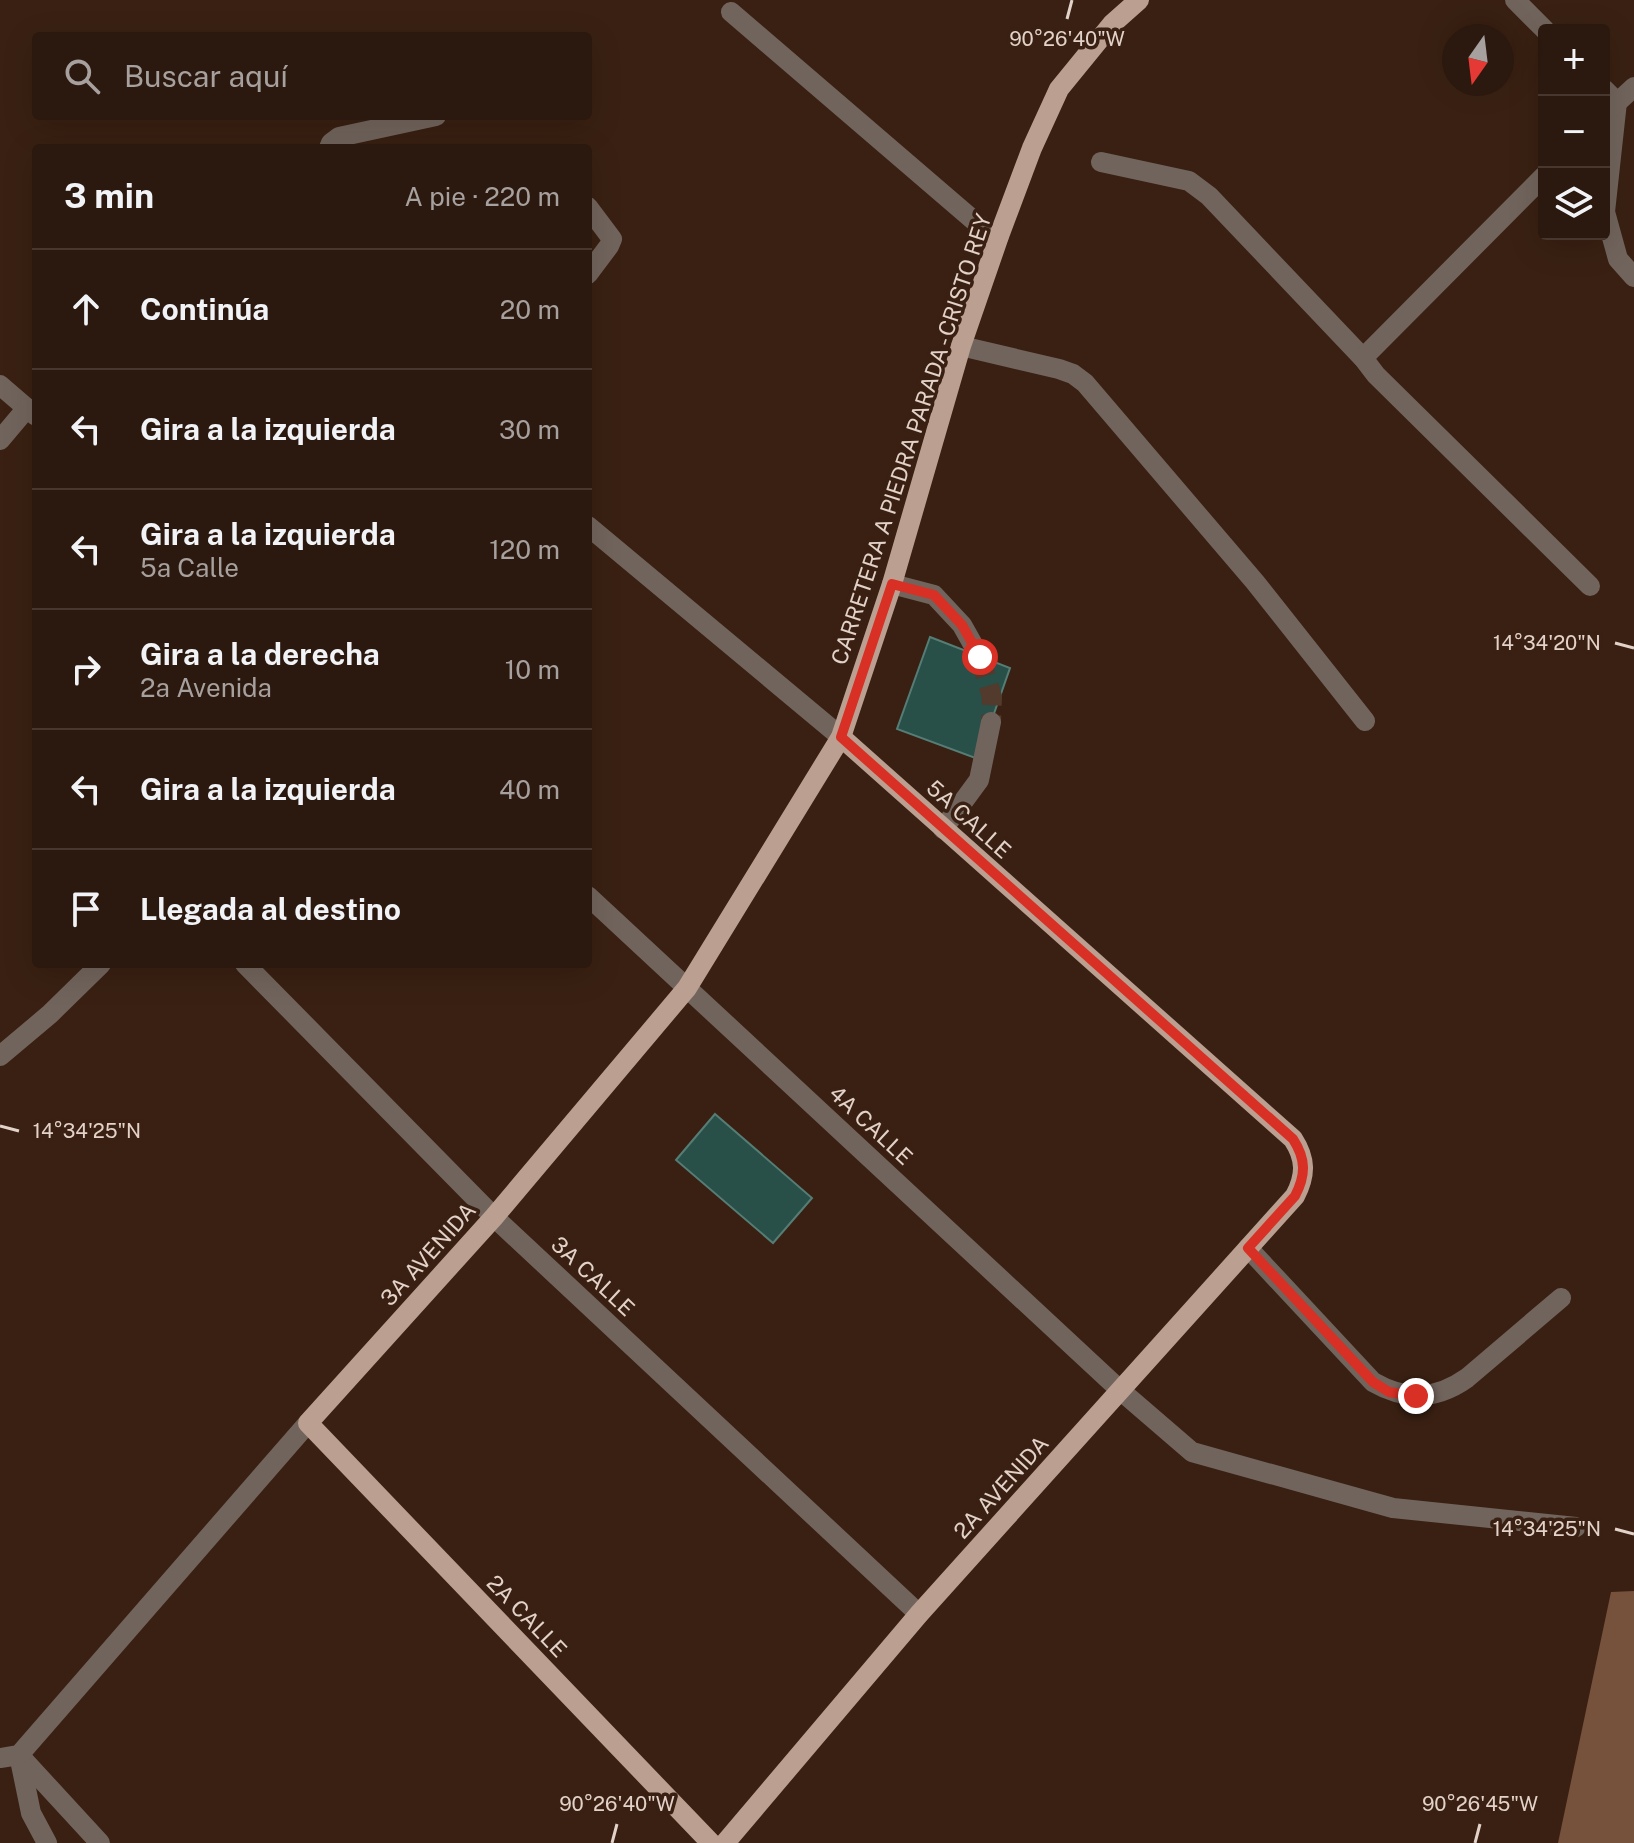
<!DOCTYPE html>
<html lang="es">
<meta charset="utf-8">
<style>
:root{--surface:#2b180e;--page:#37251c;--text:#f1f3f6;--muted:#a6a09e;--line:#47372e}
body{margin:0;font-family:"Public Sans",sans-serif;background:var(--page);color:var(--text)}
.controls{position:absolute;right:24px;top:24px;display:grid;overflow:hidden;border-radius:8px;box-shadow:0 8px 32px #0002}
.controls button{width:72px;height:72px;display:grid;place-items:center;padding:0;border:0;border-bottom:2px solid var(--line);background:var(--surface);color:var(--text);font:40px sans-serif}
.compass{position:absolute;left:1442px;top:24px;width:72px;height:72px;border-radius:50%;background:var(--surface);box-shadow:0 8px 32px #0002;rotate:194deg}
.stop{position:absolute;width:24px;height:24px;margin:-18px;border:6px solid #d93025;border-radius:50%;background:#fff}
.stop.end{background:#d93025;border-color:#fff;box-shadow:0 2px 8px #0008}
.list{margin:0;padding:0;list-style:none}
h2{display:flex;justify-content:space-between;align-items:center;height:104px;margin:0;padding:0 32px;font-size:34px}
h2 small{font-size:26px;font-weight:400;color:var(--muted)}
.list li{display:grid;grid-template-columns:52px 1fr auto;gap:24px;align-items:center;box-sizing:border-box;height:120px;padding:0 32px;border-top:2px solid var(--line)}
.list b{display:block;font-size:30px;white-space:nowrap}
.list p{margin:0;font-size:26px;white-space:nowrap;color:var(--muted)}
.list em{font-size:26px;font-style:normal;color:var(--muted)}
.icon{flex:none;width:44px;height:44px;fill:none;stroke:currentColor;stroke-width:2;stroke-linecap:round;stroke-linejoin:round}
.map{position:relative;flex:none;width:1634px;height:1843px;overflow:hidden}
.search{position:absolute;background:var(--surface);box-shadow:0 8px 32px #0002;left:32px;top:32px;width:560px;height:88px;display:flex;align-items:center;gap:20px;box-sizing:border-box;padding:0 28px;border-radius:8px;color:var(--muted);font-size:30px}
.panel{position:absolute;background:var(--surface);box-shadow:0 8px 32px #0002;left:32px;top:144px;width:560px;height:824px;border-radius:8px}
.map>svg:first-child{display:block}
.forest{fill:#76513c}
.building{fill:#284f48;stroke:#557d75;stroke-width:2}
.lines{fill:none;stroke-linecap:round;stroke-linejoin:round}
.minor-tunnel{stroke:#523b2d;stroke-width:20;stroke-dasharray:20 10;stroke-linecap:butt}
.minor{stroke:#71645c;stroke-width:20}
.major{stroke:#bba091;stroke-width:20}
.route{stroke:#d93025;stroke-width:10}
.ticks{fill:none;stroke:#e3d2c9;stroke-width:3}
.labels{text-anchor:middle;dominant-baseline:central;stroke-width:7;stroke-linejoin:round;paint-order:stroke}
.street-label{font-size:22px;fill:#e3d2c9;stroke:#392012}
.ticks-label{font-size:20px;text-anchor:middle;fill:#e3d2c9;stroke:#392012;stroke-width:7;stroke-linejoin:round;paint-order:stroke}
</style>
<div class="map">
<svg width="1634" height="1843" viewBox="0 0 1634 1843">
<rect width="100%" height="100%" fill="#392012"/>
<polygon class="forest" points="1634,1591 1634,1843 1558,1843 1611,1592"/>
<g class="building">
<polygon points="930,637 1010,668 978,759 897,729"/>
<polygon points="715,1114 812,1198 773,1243 676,1160"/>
</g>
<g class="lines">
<polyline class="minor-tunnel" points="980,657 992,697 991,722"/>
<g class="minor">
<polyline points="1515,0 1545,30"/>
<polyline points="731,12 979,225 999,236"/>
<polyline points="1604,89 1617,102 1605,212 1618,259 1634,277"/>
<polyline points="1608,111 1634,87"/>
<polyline points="329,148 331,143 339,137 436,116"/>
<polyline points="1101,162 1189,181 1209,196 1363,358 1376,375 1590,586"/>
<polyline points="588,207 612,239 609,246 588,274"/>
<polyline points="961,346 1059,369 1073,374 1085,383 1255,582 1365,721"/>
<polyline points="1363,358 1544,176"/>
<polyline points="0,385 36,416"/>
<polyline points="0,440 27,408"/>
<polyline points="588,526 841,737"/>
<polyline points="892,584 934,595 962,625 980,657"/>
<polyline points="943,829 979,780 991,722"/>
<polyline points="588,896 1120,1390 1192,1452 1393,1508 1576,1527"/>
<polyline points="245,964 494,1217 919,1614"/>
<polyline points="0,1056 50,1014 101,964"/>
<path d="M1248 1248 1373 1382C1406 1401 1436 1400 1467 1378L1561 1298"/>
<polyline points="19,1755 100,1843"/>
<polyline points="19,1755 31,1813 47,1843"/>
<polyline points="0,1758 19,1755 308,1423"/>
</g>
<g class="major">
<polyline points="711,1843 308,1423 494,1217 687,988 841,737 892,584 961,346 999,236 1032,148 1059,89 1112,24 1139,0"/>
<path d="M725 1843 919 1614 1295 1196C1306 1175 1306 1159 1293 1139L841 737"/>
</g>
</g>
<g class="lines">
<path class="route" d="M980 657 962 625 934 595 892 584 841 737 1293 1139C1306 1159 1306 1175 1295 1196L1248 1248 1373 1382 1389 1392 1416 1396"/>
</g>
<path class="ticks" d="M1067 19 1072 0M1615 643 1634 648M0 1126 19 1131M1615 1529 1634 1534M612 1843 617 1824M1475 1843 1480 1824"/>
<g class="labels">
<g class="street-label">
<text transform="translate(911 439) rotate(-72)">CARRETERA A PIEDRA PARADA - CRISTO REY</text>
<text transform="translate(969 819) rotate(42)">5A CALLE</text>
<text transform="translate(871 1125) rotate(43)">4A CALLE</text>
<text transform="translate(428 1254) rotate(-48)">3A AVENIDA</text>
<text transform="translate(593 1276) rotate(43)">3A CALLE</text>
<text transform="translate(1001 1487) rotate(-48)">2A AVENIDA</text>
<text transform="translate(527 1616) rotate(46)">2A CALLE</text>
</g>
</g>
<g class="ticks-label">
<text x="1067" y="46">90°26'40"W</text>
<text x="1547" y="650">14°34'20"N</text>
<text x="87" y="1138">14°34'25"N</text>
<text x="1547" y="1536">14°34'25"N</text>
<text x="617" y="1811">90°26'40"W</text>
<text x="1480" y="1811">90°26'45"W</text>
</g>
</svg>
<div class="controls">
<button>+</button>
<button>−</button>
<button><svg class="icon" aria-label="layers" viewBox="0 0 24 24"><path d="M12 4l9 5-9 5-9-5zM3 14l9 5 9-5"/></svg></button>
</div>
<svg class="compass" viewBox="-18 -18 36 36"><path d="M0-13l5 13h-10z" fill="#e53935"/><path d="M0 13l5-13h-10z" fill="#a6a09e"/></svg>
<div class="stop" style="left:980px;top:657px"></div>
<div class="stop end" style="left:1416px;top:1396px"></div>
<div class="search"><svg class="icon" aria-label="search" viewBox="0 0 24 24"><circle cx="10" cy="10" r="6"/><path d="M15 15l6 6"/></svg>Buscar aquí</div>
<section class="panel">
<h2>3 min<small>A pie · 220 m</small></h2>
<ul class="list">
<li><svg class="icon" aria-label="ahead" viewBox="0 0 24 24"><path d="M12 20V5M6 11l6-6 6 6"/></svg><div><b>Continúa</b></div><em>20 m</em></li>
<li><svg class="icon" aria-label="left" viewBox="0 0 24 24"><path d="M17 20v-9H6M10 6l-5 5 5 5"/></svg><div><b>Gira a la izquierda</b></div><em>30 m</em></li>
<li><svg class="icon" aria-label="left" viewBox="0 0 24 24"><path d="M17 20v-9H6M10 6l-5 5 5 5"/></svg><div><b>Gira a la izquierda</b><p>5a Calle</p></div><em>120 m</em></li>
<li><svg class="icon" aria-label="right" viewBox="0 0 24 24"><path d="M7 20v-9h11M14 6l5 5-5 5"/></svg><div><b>Gira a la derecha</b><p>2a Avenida</p></div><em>10 m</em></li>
<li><svg class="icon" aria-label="left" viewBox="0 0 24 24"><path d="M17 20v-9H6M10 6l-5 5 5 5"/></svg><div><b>Gira a la izquierda</b></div><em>40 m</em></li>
<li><svg class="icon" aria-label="arrive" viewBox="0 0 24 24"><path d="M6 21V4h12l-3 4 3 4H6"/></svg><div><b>Llegada al destino</b></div></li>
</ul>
</section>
</div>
